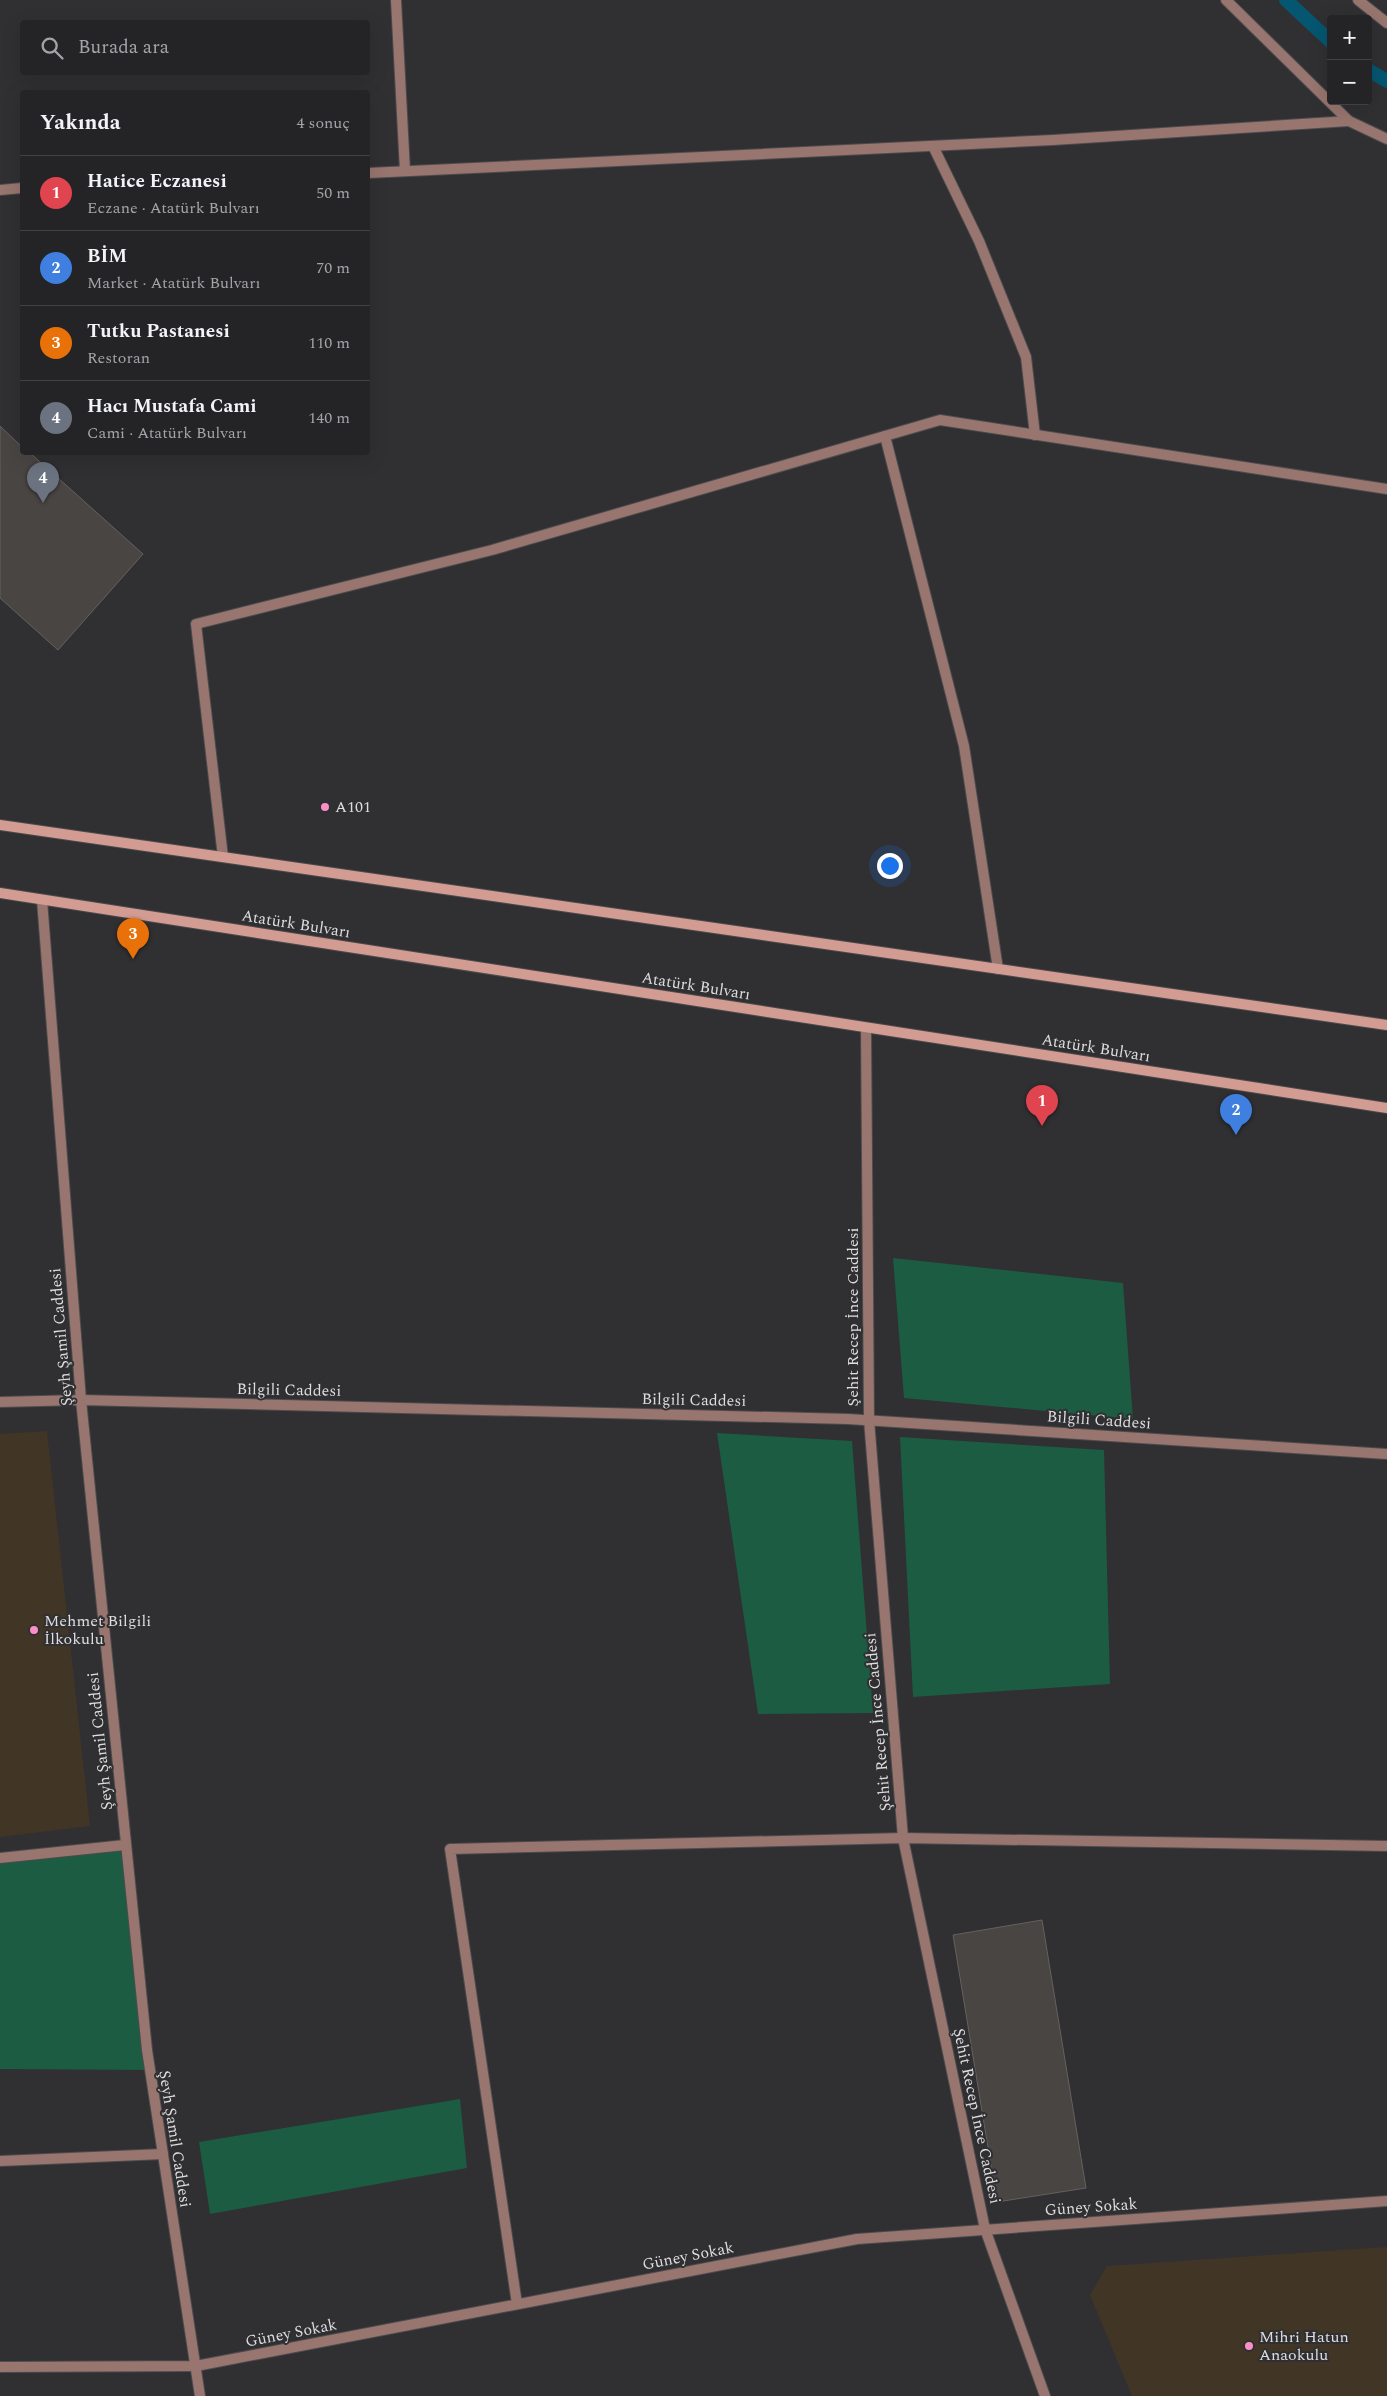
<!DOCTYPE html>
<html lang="tr">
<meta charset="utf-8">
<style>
:root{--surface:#242326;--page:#2c2b2e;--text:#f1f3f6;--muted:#a3a4a7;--line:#414043;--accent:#bca0f2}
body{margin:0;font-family:Spectral,serif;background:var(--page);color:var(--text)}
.controls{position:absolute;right:15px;top:15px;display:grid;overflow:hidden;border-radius:5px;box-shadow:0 5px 20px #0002}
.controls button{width:45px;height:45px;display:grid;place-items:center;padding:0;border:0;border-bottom:1px solid var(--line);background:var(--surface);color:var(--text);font:25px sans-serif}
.you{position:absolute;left:889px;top:865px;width:18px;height:18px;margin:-12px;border:4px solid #fff;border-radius:50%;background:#1a73e8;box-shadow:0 0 0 8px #1a73e833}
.badge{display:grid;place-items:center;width:32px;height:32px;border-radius:50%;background:var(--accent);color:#fff;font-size:16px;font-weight:700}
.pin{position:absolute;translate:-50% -41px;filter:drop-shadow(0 1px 2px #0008)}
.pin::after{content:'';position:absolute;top:26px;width:18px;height:15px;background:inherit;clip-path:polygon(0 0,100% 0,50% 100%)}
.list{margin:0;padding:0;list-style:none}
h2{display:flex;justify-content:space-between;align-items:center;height:65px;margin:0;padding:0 20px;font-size:21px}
h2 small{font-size:16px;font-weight:400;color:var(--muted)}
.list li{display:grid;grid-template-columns:32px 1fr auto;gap:15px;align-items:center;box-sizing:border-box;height:75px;padding:0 20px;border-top:1px solid var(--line)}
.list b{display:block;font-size:19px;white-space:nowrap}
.list p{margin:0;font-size:16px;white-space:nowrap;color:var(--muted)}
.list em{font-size:16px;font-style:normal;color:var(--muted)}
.icon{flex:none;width:28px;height:28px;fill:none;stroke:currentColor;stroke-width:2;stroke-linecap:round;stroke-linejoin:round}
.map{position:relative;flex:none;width:1387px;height:2396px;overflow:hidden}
.search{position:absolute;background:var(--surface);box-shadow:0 5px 20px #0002;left:20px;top:20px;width:350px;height:55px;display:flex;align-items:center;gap:12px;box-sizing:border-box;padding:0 18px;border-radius:5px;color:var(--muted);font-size:19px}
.panel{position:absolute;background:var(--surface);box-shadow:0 5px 20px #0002;left:20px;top:90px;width:350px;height:365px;border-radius:5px}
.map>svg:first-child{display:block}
.industrial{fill:#413526}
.green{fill:#1b5c42}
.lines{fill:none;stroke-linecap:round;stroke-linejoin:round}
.stream{stroke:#055671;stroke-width:14}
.building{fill:#494543;stroke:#65615f}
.street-casing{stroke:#4c4b4e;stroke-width:12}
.secondary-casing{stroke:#4c4b4e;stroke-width:12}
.street{stroke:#98756f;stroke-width:10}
.secondary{stroke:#d39c92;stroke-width:10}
.poi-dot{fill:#fa8fc6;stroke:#302f32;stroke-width:2}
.labels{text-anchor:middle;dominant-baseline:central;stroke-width:4;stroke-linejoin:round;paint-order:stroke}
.poi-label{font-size:16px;fill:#dddcde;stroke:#302f32;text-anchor:start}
.street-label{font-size:16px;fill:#dddcde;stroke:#302f32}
</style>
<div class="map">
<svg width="1387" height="2396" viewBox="0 0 1387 2396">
<rect width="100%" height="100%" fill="#302f32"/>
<g class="industrial">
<polygon points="47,1431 90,1826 0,1837 0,1434"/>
<polygon points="1387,2247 1387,2396 1132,2396 1090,2295 1107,2266"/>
</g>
<g class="green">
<polygon points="893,1258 1123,1283 1133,1419 904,1398"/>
<polygon points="717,1433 852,1441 873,1713 758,1714"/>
<polygon points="900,1437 1104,1450 1110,1684 913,1697"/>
<polygon points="125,1845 150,2070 0,2069 0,1858"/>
<polygon points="460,2099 467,2168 210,2214 199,2142"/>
</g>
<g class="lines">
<g class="stream">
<polyline points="1286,0 1331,42"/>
<polyline points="1368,70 1387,81"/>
</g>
</g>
<g class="building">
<polygon points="0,426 22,447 22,452 29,452 143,554 58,650 0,598"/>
<polygon points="1042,1920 1086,2188 997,2202 953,1935"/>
</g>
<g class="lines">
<g class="street-casing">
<g id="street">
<polyline points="396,0 405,171"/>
<polyline points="1226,0 1349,121 1387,139"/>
<polyline points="1358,0 1387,23"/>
<polyline points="933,146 979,241 1026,357 1035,435"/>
<polyline points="368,173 1053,140 1349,121"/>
<polyline points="0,190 22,188"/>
<polyline points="885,436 964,746 998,969"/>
<polyline points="223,857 196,624 492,550 940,420 1387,489"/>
<polyline points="42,900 81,1400 147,2050 200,2396"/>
<polyline points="866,1028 869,1420 903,1838 985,2229 1045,2396"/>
<polyline points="0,1402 81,1400 848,1419 1387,1454"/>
<polyline points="0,1858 125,1845"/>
<polyline points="0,2161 163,2154"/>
<polyline points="517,2304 450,1849 903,1838 1387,1846"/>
<polyline points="0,2367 196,2366 857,2239 1387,2201"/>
</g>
</g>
<g class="secondary-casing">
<g id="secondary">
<polyline points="0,825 1387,1025"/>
<polyline points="0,893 1387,1108"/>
</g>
</g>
<use href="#street" class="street"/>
<use href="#secondary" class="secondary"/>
</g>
<g class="poi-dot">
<circle cx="325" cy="807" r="5"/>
<circle cx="34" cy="1630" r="5"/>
<circle cx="1249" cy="2346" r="5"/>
</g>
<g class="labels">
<g class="poi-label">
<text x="335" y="807">A101</text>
<text x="44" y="1621">Mehmet Bilgili<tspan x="44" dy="18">İlkokulu</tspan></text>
<text x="1259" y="2337">Mihri Hatun<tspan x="1259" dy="18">Anaokulu</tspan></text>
</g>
<g class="street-label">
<text transform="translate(296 924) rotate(9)">Atatürk Bulvarı</text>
<text transform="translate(696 986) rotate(9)">Atatürk Bulvarı</text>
<text transform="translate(1096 1048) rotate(9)">Atatürk Bulvarı</text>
<text transform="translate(853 1317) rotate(-90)">Şehit Recep İnce Caddesi</text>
<text transform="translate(61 1337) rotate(-95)">Şeyh Şamil Caddesi</text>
<text transform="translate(289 1390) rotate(1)">Bilgili Caddesi</text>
<text transform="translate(694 1400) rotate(1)">Bilgili Caddesi</text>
<text transform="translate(1099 1420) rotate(4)">Bilgili Caddesi</text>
<text transform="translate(878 1722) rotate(-95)">Şehit Recep İnce Caddesi</text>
<text transform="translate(100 1741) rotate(-96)">Şeyh Şamil Caddesi</text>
<text transform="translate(977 2116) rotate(78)">Şehit Recep İnce Caddesi</text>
<text transform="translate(175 2139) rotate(81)">Şeyh Şamil Caddesi</text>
<text transform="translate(1091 2207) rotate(-4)">Güney Sokak</text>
<text transform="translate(688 2256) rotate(-11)">Güney Sokak</text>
<text transform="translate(291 2333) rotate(-11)">Güney Sokak</text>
</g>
</g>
</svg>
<div class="controls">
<button>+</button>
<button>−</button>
</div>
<div class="you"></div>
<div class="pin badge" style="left:1042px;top:1126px;background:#e0444e">1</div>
<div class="pin badge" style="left:1236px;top:1135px;background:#3f7fe0">2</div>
<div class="pin badge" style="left:133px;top:959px;background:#e8710a">3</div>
<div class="pin badge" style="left:43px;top:503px;background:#6b7280">4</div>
<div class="search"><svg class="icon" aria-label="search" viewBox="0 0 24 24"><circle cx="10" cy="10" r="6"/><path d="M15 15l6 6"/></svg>Burada ara</div>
<section class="panel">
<h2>Yakında<small>4 sonuç</small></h2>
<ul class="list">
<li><span class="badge" style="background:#e0444e">1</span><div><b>Hatice Eczanesi</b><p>Eczane · Atatürk Bulvarı</p></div><em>50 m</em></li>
<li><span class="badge" style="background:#3f7fe0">2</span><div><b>BİM</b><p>Market · Atatürk Bulvarı</p></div><em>70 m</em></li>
<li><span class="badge" style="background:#e8710a">3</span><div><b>Tutku Pastanesi</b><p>Restoran</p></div><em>110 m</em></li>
<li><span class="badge" style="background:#6b7280">4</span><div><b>Hacı Mustafa Cami</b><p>Cami · Atatürk Bulvarı</p></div><em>140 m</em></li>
</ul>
</section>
</div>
